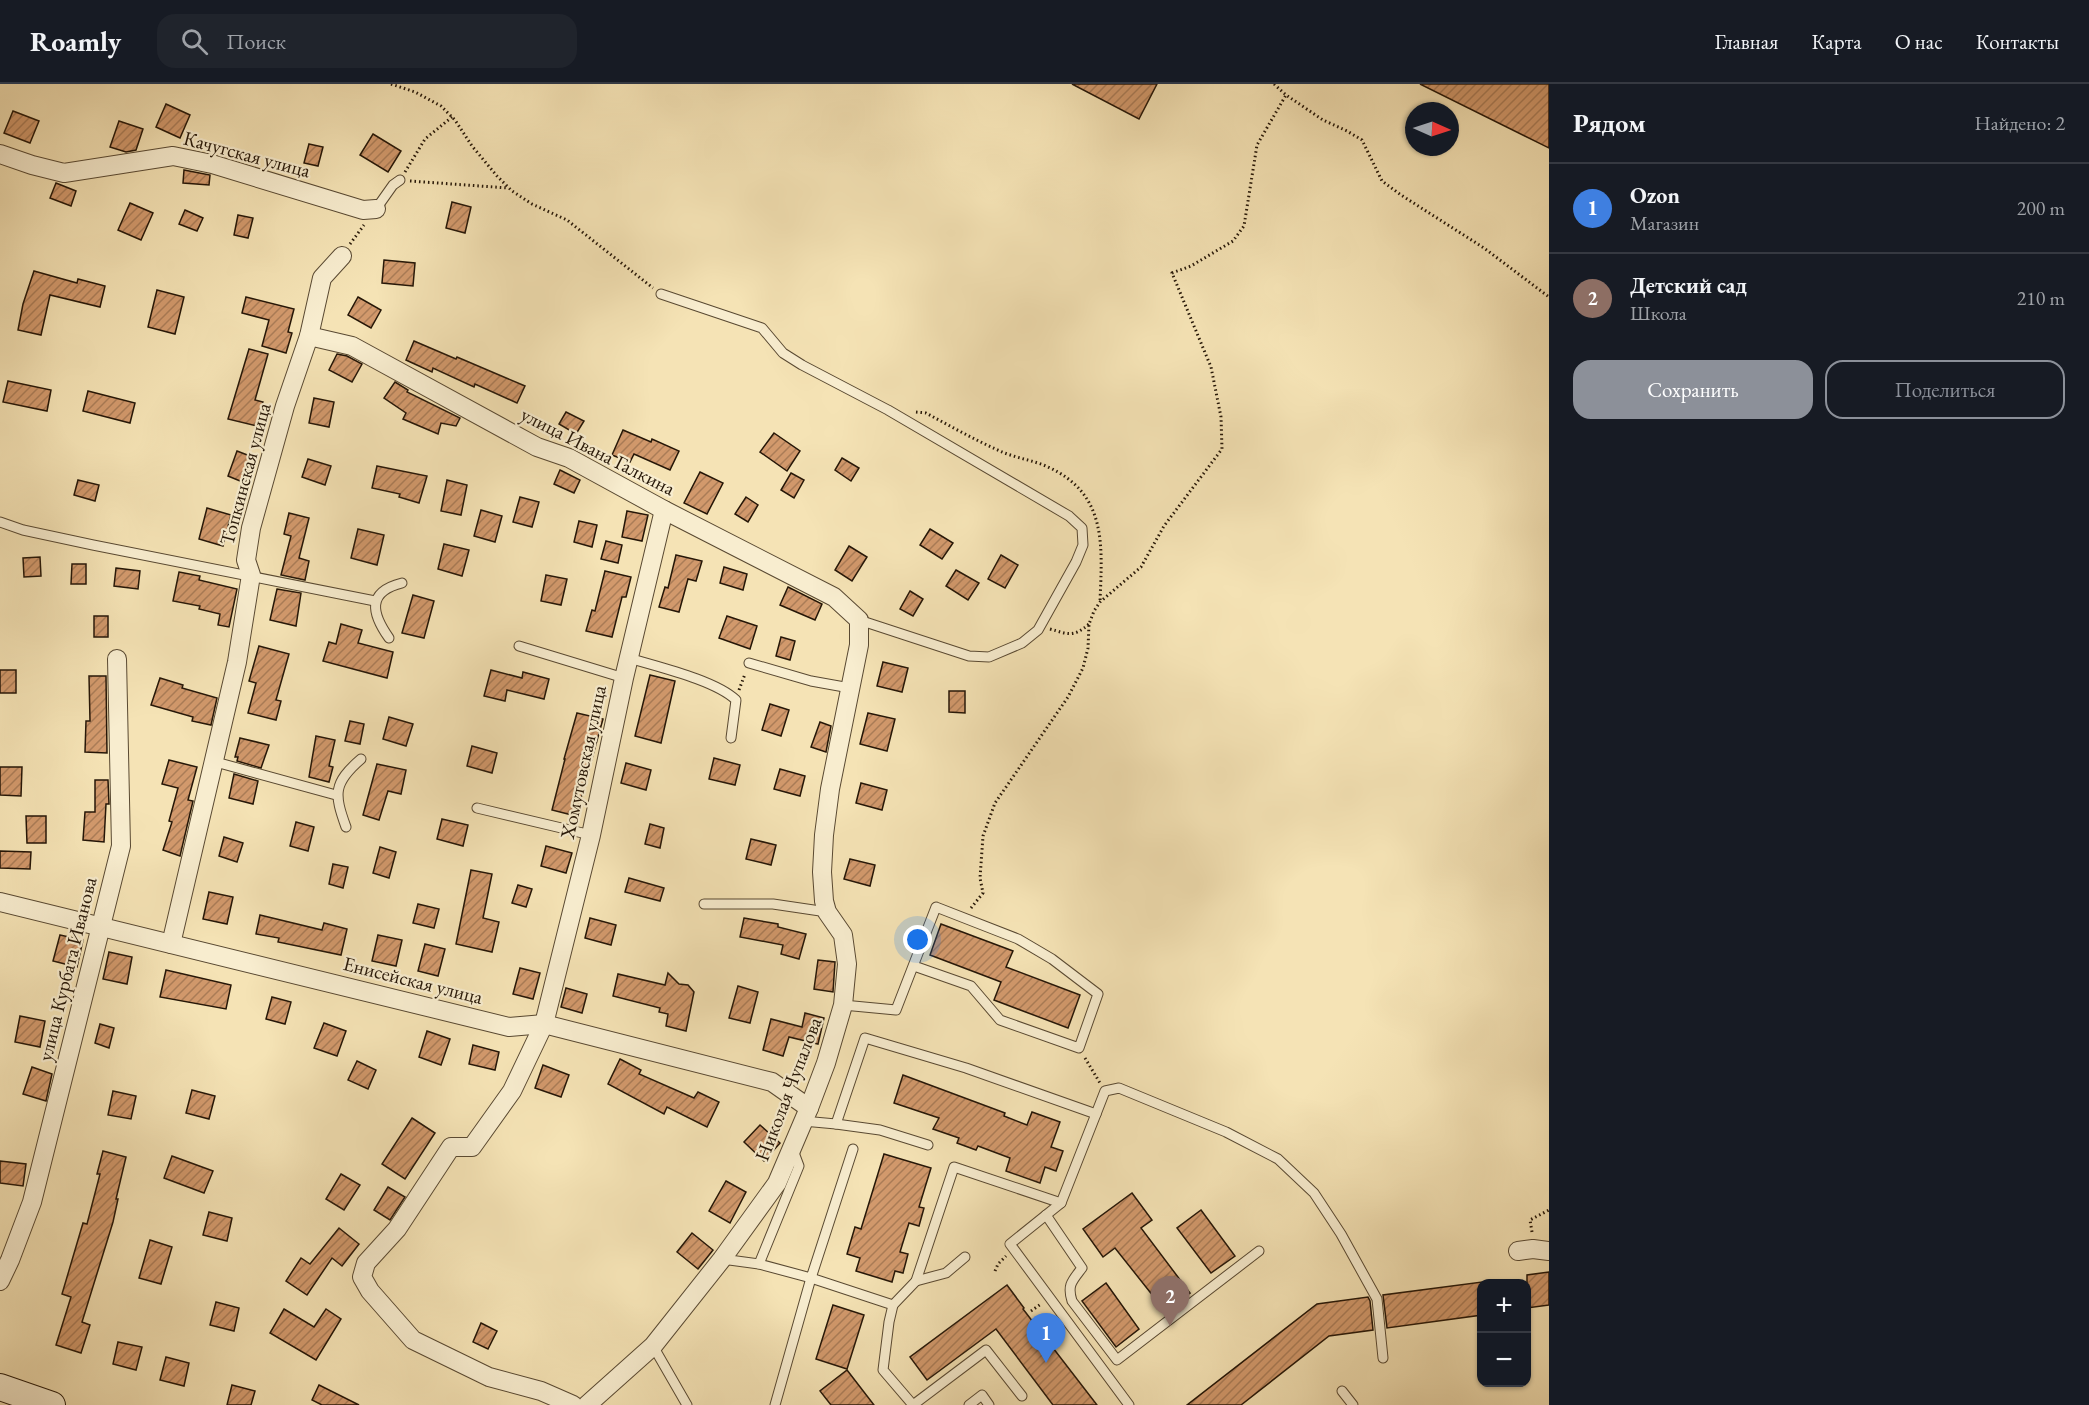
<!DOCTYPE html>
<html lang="ru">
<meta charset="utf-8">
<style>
:root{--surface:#171b24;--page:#20242c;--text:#f1f3f6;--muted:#9ea1a6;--line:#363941;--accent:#8c9099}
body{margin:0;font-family:"EB Garamond",serif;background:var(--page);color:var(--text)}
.controls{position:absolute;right:18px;bottom:18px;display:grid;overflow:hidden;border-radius:12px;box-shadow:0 2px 4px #0004}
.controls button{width:54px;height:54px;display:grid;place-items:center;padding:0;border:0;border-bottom:2px solid var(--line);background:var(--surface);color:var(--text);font:30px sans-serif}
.compass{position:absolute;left:1405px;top:18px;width:54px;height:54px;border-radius:50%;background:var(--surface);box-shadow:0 2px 4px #0004;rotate:93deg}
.you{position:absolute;left:918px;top:856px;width:21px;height:21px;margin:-15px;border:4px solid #fff;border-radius:50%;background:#1a73e8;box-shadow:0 0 0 9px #1a73e833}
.badge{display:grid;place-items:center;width:39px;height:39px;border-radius:50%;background:var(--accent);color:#fff;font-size:20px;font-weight:700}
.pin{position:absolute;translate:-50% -50px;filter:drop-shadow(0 2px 3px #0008)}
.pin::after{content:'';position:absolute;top:32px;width:21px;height:18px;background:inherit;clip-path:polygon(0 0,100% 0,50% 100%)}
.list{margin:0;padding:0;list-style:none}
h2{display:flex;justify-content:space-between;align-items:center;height:78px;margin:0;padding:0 24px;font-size:26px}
h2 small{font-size:20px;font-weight:400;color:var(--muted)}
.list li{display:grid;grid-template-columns:39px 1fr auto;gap:18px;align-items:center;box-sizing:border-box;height:90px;padding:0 24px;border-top:2px solid var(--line)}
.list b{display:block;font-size:22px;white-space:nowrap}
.list p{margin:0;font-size:20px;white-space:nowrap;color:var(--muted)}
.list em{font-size:20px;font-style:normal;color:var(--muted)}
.actions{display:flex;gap:12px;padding:18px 24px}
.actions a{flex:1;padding:14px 0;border:2px solid var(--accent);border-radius:18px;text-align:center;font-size:21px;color:var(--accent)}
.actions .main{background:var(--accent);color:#fff}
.icon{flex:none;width:33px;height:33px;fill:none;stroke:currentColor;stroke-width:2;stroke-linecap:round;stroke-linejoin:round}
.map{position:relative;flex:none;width:1549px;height:1321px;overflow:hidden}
header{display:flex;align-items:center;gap:36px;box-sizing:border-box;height:84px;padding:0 30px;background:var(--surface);border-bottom:2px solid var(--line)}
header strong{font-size:28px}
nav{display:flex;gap:33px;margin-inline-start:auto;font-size:21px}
.search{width:420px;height:54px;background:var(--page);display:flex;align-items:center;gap:15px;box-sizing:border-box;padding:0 21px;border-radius:18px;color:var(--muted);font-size:22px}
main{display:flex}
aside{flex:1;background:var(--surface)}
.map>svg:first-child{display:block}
.building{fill:url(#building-hatch);stroke:#251607;stroke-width:1.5}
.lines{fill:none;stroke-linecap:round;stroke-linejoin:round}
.service-casing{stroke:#594932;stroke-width:11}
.minor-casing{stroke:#594932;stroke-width:20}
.secondary-casing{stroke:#251607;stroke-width:28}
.path{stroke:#251607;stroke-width:3;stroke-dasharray:1.5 3;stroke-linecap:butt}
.service{stroke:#f8edcf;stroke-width:9}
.minor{stroke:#f8edcf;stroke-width:18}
.secondary{stroke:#f8edcf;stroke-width:26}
.labels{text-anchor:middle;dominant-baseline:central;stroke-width:4.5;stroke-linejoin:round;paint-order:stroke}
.street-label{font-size:20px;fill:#251607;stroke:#f8edcf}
</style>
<header>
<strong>Roamly</strong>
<div class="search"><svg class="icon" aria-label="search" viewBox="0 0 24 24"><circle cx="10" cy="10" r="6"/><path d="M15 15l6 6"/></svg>Поиск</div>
<nav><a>Главная</a><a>Карта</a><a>О нас</a><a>Контакты</a></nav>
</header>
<main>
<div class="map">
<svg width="1549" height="1321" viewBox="0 0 1549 1321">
<defs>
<pattern id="building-hatch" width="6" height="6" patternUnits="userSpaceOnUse" patternTransform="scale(1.5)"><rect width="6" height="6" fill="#d2996c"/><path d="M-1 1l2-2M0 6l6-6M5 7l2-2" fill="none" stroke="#aa7c57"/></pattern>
</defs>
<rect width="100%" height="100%" fill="#f5e3b5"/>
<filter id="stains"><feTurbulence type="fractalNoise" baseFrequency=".00333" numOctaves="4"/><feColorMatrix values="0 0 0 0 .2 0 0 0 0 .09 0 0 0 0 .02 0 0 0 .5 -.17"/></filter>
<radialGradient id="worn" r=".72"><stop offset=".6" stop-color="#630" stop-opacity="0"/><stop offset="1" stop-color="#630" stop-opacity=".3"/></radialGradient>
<g class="building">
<polygon points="1072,0 1157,0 1139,35"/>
<polygon points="1420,0 1549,0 1549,64"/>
<polygon points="166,20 190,31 180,54 156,43"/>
<polygon points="13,27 39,37 30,59 4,49"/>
<polygon points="119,37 143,45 136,66 126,68 110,63"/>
<polygon points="373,50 401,67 388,88 360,71"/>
<polygon points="309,60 323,63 318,82 304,79"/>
<polygon points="184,86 210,91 209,101 183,99"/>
<polygon points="56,99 76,107 71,122 50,114"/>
<polygon points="452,118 471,123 465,149 446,144"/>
<polygon points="130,119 153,129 141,156 118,146"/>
<polygon points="185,126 203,134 197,147 179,140"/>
<polygon points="238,131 253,134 248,154 234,151"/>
<polygon points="384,176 415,179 413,202 382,199"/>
<polygon points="34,187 77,199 78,195 105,202 100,223 50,211 41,251 18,246 23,220"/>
<polygon points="157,206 184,213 175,250 148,243"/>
<polygon points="246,213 294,225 288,248 292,249 286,269 262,262 269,236 242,229"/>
<polygon points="358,213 381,226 371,244 348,231"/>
<polygon points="414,257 456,275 457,273 525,302 517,319 475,300 474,303 433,284 432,288 406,276"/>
<polygon points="249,265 268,270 255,316 263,318 257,342 228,335"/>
<polygon points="337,270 347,272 362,280 352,298 329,286"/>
<polygon points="8,297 51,306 47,327 3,318"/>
<polygon points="395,298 408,306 407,308 460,334 456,342 441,339 438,350 403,335 406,329 384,314"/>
<polygon points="88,307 135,319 130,339 83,327"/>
<polygon points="314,314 334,318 329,343 309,339"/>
<polygon points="566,328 584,337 576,350 559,340"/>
<polygon points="623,346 651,358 652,355 679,367 670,386 634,370 630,378 612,371"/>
<polygon points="774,349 800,367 787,387 760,368"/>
<polygon points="237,367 255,374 245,399 228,392"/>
<polygon points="842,374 859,384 851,397 835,386"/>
<polygon points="308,375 331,382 325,401 302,393"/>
<polygon points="377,382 427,392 419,419 399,413 400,410 372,404"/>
<polygon points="560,386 580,396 574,409 554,400"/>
<polygon points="700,388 723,399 707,430 684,419"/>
<polygon points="791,389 804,396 794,414 781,406"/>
<polygon points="78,396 99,401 95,417 74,411"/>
<polygon points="447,396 467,401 461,431 441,427"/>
<polygon points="520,413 539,418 532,443 513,438"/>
<polygon points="746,413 758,421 748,438 735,430"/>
<polygon points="207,424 231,431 223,462 199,455"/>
<polygon points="481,426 502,432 495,458 474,452"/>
<polygon points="627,427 648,431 642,457 622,453"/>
<polygon points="289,429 309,434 299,474 309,477 305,496 281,491 291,452 284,450"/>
<polygon points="579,437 597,441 592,463 574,458"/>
<polygon points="358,445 384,451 377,481 351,474"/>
<polygon points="930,445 953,459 942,475 920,461"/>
<polygon points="606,457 622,461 618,479 601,475"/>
<polygon points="444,460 469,466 462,492 438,485"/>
<polygon points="849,462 867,473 852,497 835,486"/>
<polygon points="676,471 702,477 696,497 688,495 679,528 659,523 665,503 668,504"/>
<polygon points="1001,471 1018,481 1005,504 988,495"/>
<polygon points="40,473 41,492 24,493 23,474"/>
<polygon points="72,480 86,480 86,500 71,500"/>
<polygon points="724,483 747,490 743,506 720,499"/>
<polygon points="116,484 140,487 138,505 114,502"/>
<polygon points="956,486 979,499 968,516 946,502"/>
<polygon points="605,487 631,493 626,513 622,513 612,553 586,547 592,526 595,527"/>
<polygon points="179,488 200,492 199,496 237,505 229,543 218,541 220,530 199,525 200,522 173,517"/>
<polygon points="546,491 567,495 561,521 541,517"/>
<polygon points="788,503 822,520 815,536 780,521"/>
<polygon points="277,505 301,509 296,542 270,536"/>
<polygon points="910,507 923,515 913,532 900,525"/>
<polygon points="413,511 434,517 424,554 402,549"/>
<rect x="94" y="532" width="14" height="21"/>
<polygon points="727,532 757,542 750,565 719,554"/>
<polygon points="341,540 362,546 358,559 393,568 387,594 323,577 329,558 336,560"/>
<polygon points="781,553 795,557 790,576 776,572"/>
<polygon points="259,562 289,570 276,616 281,617 276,636 248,629 256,599 249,597"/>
<polygon points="883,578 908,584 902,608 877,602"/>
<rect x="0" y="586" width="16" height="23"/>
<polygon points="491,586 522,594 523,588 549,595 544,615 507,606 505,617 484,612"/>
<polygon points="650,591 675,597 661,659 635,652"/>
<polygon points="89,592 106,592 107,669 85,668 86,637 90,637"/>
<polygon points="160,594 183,601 182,604 217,614 211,641 192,637 193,633 151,621"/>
<polygon points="949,607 965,607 965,629 949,628"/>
<polygon points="770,620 789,626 781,652 762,646"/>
<polygon points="577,629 603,635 576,732 552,726 565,675 564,675"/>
<polygon points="868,629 895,635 887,667 860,660"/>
<polygon points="389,633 413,640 406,662 383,655"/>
<polygon points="350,637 364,640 360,660 345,657"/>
<polygon points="820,638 831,642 826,668 811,663"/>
<polygon points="316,652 335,656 329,682 333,683 329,698 309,693"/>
<polygon points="240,654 269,661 261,684 237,677 238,673 235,673"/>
<polygon points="472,662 497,669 492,689 467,682"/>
<polygon points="714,674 740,681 735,701 709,695"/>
<polygon points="169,676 197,683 188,716 193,717 180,772 163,766 172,738 169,737 178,704 162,700"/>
<polygon points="626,679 651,686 646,706 621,699"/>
<polygon points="377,680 406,686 401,710 388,707 379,736 363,731"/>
<polygon points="0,683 22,683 21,712 0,711"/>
<polygon points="780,685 805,692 800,712 774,705"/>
<polygon points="234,690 258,697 253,720 229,714"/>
<polygon points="95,696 108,696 109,720 106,720 104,758 83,756 85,728 95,728"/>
<polygon points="861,699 887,706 882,726 856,719"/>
<polygon points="26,732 46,732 46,759 27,759"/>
<polygon points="442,735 468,741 463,762 437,755"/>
<polygon points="296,738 314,743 308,767 290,762"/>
<polygon points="650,740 664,744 660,764 645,760"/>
<polygon points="224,753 243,759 237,778 219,772"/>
<polygon points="751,755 776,761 771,781 746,775"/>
<polygon points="546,762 572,769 566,789 541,782"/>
<polygon points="380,763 396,768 389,794 373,789"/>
<polygon points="0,767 31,768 30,785 0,784"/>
<polygon points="850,775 875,781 870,802 844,795"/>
<polygon points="333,780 348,783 343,804 329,800"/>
<polygon points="471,786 492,790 483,834 499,838 492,868 456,860"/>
<polygon points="629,794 664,804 660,817 625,808"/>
<polygon points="518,801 532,805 526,823 512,819"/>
<polygon points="209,808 233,813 227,840 203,835"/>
<polygon points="418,820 439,825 434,844 413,839"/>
<polygon points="260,831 322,846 324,839 347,845 341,871 278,858 279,854 256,850"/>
<polygon points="590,834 616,841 611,861 585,854"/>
<polygon points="744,834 778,840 778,843 806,850 799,875 781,870 783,861 740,853"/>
<polygon points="941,840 1013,867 1006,883 1080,911 1068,944 994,916 1001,898 930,871"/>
<polygon points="60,851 83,856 77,883 53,877"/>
<polygon points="378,851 402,856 396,882 372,877"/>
<polygon points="425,860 445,865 438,892 418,887"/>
<polygon points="109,868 132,873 127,900 103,895"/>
<polygon points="818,876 835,878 833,908 814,905"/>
<polygon points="520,884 540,889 533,915 513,910"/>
<polygon points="166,886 231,901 226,925 160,913"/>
<polygon points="668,889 679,900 688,901 694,908 686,947 666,942 668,930 659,928 660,924 613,912 618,890 665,901"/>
<polygon points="738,902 758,908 750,939 729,934"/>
<polygon points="566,904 587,910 582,929 561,923"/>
<polygon points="272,913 291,918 285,940 266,935"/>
<polygon points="805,929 824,934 818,960 789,953 783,972 763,966 771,935 802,943"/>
<polygon points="20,932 45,937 40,963 15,958"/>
<polygon points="324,939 346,947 337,972 314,964"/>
<polygon points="100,940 114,944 109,964 95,959"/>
<polygon points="427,947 450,955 441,981 419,973"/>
<polygon points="473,961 499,968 495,986 469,980"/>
<polygon points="620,975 641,986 639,990 694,1014 698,1008 719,1018 707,1043 667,1023 664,1030 608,1000"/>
<polygon points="357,977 376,986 368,1005 348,996"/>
<polygon points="543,981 569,991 561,1013 535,1004"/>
<polygon points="32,983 52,990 46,1017 23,1010"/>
<polygon points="903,991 1005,1029 1004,1032 1027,1041 1032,1028 1060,1038 1051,1063 1063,1067 1056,1087 1045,1083 1040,1099 1006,1087 1010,1074 978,1062 976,1066 957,1059 959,1054 933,1045 939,1034 894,1019"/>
<polygon points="192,1006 215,1012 209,1035 186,1029"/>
<polygon points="113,1007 136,1012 131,1035 108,1031"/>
<polygon points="412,1034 435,1049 405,1095 382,1080"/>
<polygon points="760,1041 780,1059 764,1077 744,1058"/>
<polygon points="103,1067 126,1073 116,1115 118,1115 113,1138 82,1238 90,1241 81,1269 56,1261 71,1213 62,1210 83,1139 87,1140 100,1090 97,1090"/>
<polygon points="884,1070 931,1084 919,1123 924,1124 919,1142 909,1139 900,1168 908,1170 903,1189 895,1187 892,1198 856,1187 860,1174 847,1170 855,1143 861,1145"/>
<polygon points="172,1072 213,1087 204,1109 164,1094"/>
<polygon points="0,1077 26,1080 23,1102 0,1099"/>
<polygon points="341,1090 360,1101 344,1126 326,1115"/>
<polygon points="726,1097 746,1108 730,1139 709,1127"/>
<polygon points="388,1103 405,1113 390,1136 374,1126"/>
<polygon points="1132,1109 1152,1136 1141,1144 1190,1209 1165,1227 1115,1164 1103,1173 1083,1145"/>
<polygon points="1201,1126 1235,1172 1211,1189 1177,1144"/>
<polygon points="209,1128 232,1134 227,1157 203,1151"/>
<polygon points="339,1144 359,1160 342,1182 332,1174 307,1211 286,1197 301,1174 310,1180"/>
<polygon points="692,1149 713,1166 698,1185 677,1168"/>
<polygon points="150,1156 172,1163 161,1200 139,1194"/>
<polygon points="1549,1188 1549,1221 1527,1224 1527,1191"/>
<polygon points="1482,1198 1482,1231 1387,1244 1383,1211"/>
<polygon points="1106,1199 1139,1245 1116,1263 1082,1217"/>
<polygon points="1007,1201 1024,1224 1023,1225 1097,1321 1053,1321 996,1245 927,1296 910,1273"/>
<polygon points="1368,1213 1370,1217 1373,1246 1329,1252 1241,1321 1187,1321 1317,1220"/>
<polygon points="216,1218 239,1224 234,1247 210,1241"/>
<polygon points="833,1221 864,1231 847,1285 816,1275"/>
<polygon points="284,1225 314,1243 326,1225 341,1235 316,1276 270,1249"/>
<polygon points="481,1239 497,1247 488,1265 473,1258"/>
<polygon points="118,1258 142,1263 136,1286 113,1280"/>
<polygon points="166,1273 189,1279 184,1302 160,1296"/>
<polygon points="847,1286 874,1321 831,1321 820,1307"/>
<polygon points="232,1301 255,1307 251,1321 227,1321"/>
<polygon points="319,1301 359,1321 322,1321 312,1316"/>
</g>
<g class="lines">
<g class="service-casing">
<g id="service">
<polyline points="376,125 393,101 400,96"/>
<polyline points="661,210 762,244 783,269 802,281 888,326 1069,432 1082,444 1083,461 1076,478 1038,546 1022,559 989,573 969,572 859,536"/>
<polyline points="0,438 23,446 93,461 375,517"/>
<path d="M389 554C372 530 366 508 402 499"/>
<polyline points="519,562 624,594"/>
<path d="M629 574C658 583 715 596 736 616L731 654"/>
<polyline points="749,579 811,597 850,604"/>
<polyline points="212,677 336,711"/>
<polyline points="477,724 591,751"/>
<path d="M346 743C334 710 333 699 361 675"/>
<polyline points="704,820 773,820 827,828"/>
<polyline points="843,921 896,926 936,823 1018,855 1052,875 1098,910 1079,964 1000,936 971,902 914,882"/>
<polyline points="1096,1030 1105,1007 1119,1004 1226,1048 1278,1075 1314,1109 1341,1150 1377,1215 1383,1274"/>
<polyline points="803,1037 836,1040"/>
<polyline points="928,1061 880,1046 836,1040 865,954 966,984 1096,1030 1061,1119 1010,1160 1129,1321"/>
<path d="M1046 1131 1082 1184C1072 1197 1067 1201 1072 1217L1117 1276 1259 1167"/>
<polyline points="722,1175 759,1180 811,1194 853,1065"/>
<polyline points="759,1180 799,1082 793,1066"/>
<polyline points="916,1197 946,1189 965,1173"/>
<polyline points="893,1221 916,1197 954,1083 1061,1119"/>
<polyline points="653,1262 687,1321"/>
<polyline points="1342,1307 1353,1321"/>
<polyline points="775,1321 811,1194 893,1221 889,1238 883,1286 913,1321 986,1266 1022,1312"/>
<polyline points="969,1321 982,1311 989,1321"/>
</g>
</g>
<g class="minor-casing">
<g id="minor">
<polyline points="0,70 32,81 64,89 173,72 212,80 363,126 376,125"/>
<polyline points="309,252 352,262 537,363 569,374 664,426 834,513 859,536 859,561 830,705 824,751 822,788 824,817 827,828 843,851 847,880 843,921 826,979 809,1024 777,1099 722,1175 653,1262 587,1321"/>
<polyline points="0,818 509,943 544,940 772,998 809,1024"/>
<polyline points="171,860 237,578 251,491 246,476 251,444 285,322 309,252 322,194 342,172"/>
<polyline points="1518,1167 1533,1165 1549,1167"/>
<polyline points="0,1197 10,1176 32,1118 121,762 117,575"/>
<polyline points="573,1321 541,1307 489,1293 413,1256 370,1207 362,1193 366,1179 397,1145 451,1063 472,1063 512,1007 544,940 591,751 624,594 664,426"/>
</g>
</g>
<g class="secondary-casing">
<polyline id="secondary" points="0,1303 52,1321"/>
</g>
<g class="path">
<polyline points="391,0 415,8 441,22 455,36 472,62 497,92 512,107 532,120 567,136 653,204"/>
<polyline points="1274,0 1286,11 1323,36 1347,47 1362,56 1382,97 1401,111 1484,164 1549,213"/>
<polyline points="405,88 425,55 452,33"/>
<polyline points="410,97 508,104"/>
<polyline points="350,160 364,141"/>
<path d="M916 328 926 329C950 342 975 356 1000 367 1015 374 1033 376 1048 383 1108 410 1102 463 1100 518"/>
<path d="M1050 545C1068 550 1073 554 1089 540"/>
<polyline points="739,606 745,590"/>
<polyline points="971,824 983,809 980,794 983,752 995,719 1068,613 1083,584 1088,564 1089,540 1094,527 1100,518 1141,483 1164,442 1222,365 1221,333 1211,283 1172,189 1191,182 1233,157 1244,142 1257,61 1286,11"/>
<polyline points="1085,974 1100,999"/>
<polyline points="1532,1148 1530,1136 1549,1126"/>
<polyline points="995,1187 998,1180 1006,1172"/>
<polyline points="1031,1227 1041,1220"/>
</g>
<use href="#service" class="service"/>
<use href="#minor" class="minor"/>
<use href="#secondary" class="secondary"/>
</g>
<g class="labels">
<g class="street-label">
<text transform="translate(247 70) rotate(15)">Качугская улица</text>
<text transform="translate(598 367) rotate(27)">улица Ивана Галкина</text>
<text transform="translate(245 390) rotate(-75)">Топкинская улица</text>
<text transform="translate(583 678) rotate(-78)">Хомутовская улица</text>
<text transform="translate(67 885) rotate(-76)">улица Курбата Иванова</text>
<text transform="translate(413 896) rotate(14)">Енисейская улица</text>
<text transform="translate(788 1005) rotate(-69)">Николая Чупалова</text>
</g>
</g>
<rect width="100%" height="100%" filter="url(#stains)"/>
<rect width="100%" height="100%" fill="url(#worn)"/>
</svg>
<div class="controls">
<button>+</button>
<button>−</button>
</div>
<svg class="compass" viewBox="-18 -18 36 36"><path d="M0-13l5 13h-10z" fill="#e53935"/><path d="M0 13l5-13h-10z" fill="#9ea1a6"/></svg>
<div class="you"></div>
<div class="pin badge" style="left:1046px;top:1279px;background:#3f7fe0">1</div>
<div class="pin badge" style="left:1170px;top:1242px;background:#8d6e63">2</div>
</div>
<aside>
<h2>Рядом<small>Найдено: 2</small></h2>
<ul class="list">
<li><span class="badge" style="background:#3f7fe0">1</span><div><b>Ozon</b><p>Магазин</p></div><em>200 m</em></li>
<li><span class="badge" style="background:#8d6e63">2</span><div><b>Детский сад</b><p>Школа</p></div><em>210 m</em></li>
</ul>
<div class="actions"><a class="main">Сохранить</a><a>Поделиться</a></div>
</aside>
</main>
